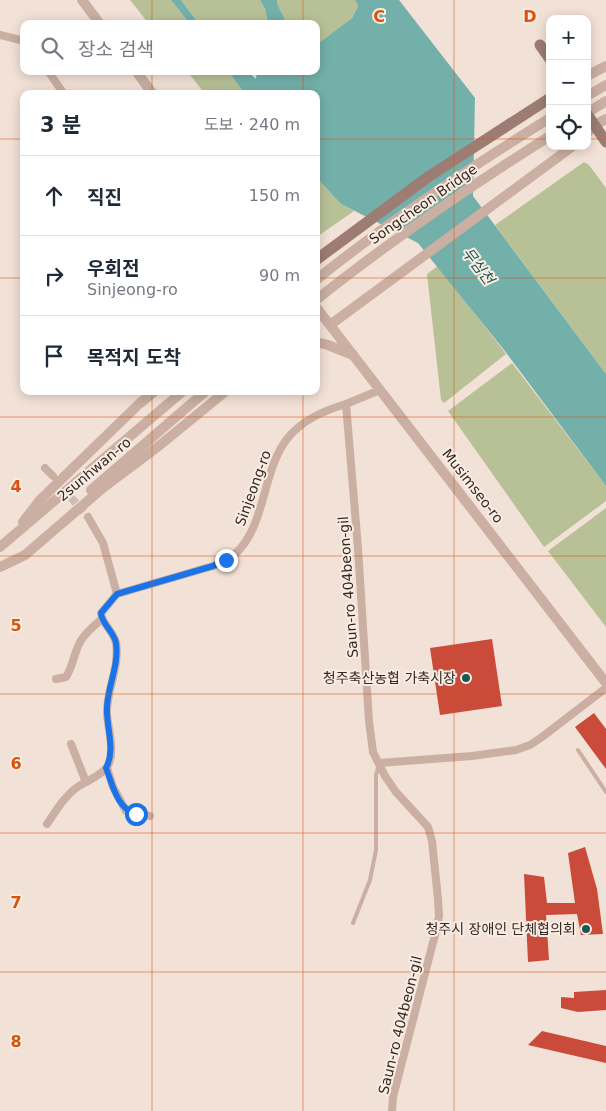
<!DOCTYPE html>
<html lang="ko">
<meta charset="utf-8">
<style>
:root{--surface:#fff;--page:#f2f2f3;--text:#1f2937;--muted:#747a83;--line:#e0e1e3}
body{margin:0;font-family:"DejaVu Sans","Noto Sans KR",sans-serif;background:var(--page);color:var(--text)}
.controls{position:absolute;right:15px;top:15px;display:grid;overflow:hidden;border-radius:10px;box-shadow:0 2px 12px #0003}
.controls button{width:45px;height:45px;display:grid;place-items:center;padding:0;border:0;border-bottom:1px solid var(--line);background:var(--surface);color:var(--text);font:25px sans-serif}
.stop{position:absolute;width:15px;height:15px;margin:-11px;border:4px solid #1a73e8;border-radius:50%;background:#fff}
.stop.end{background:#1a73e8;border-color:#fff;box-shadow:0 1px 5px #0008}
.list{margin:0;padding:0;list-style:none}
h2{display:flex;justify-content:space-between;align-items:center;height:65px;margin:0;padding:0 20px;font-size:21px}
h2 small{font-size:16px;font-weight:400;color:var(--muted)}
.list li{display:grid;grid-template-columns:32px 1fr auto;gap:15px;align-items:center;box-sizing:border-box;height:80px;padding:0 20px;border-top:1px solid var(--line)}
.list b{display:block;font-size:19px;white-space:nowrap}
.list p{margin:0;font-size:16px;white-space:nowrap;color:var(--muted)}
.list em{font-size:16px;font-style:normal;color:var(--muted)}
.icon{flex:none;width:28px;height:28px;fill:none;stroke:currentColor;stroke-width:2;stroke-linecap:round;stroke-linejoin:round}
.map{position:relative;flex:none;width:606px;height:1111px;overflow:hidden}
.search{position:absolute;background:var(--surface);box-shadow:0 2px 12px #0003;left:20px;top:20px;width:300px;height:55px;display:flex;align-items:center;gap:12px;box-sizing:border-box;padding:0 18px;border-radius:10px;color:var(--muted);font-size:19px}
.panel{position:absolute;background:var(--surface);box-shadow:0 2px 12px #0003;left:20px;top:90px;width:300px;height:305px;border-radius:10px}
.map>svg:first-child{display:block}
.green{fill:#b8c196}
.water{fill:#74b0aa}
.building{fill:#cb4b3b}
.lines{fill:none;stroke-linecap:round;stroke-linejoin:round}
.minor-tunnel{stroke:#ccbcb3;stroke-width:8;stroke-dasharray:8 4;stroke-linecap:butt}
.service{stroke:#caafa2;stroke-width:4}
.minor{stroke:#caafa2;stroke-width:8}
.tertiary{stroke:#caafa2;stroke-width:10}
.secondary{stroke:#9d7d73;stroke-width:11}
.route{stroke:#1a73e8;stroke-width:6}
.grid{fill:none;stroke:#d6540e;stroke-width:1;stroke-opacity:0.55}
.poi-dot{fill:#195753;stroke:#f9ece2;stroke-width:2}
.labels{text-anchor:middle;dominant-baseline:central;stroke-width:4;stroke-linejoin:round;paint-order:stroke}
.street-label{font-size:14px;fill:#342825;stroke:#f9ece2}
.poi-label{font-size:14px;fill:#342825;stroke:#f9ece2;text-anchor:end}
.water-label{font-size:15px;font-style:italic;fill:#195753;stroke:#f9ece2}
.grid-label{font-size:16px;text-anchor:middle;font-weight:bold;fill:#d6540e;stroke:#f9ece2;stroke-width:4;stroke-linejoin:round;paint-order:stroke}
</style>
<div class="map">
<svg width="606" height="1111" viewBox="0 0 606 1111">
<rect width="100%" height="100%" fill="#f2e1d6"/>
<g class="green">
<polygon points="130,0 171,0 190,24 149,24"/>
<polygon points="181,0 260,0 265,9 268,24 199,24"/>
<path d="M277 0H355L358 6 352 18 316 45V24H286C285 15 277 8 277 0Z"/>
<polygon points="187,71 228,71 245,94 205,94"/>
<polygon points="584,162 589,165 606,188 606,374 495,225"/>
<polygon points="316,177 341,204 354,211 318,236 316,233"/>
<polygon points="438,266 506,354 444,403 441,400 427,274"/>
<polygon points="512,363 606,486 606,501 544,547 448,411"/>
<polygon points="606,508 606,627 548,551"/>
</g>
<g class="water">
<polygon points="171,0 181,0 199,24 190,24"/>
<path d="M260 0H277C277 8 285 15 286 24H268L265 9Z"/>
<polygon points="355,0 399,0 475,98 473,196 606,374 606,486 504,350 418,243 341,204 316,177 316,94 245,94 228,71 247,71 256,79 257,71 316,71 316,45 352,18 358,6"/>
</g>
<g class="building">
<polygon points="492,639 502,706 440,715 430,648"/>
<polygon points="594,713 606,729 606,769 575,727"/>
<polygon points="585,847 597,889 603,934 581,935 577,914 546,915 549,960 528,962 524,874 544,877 547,903 575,903 568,853"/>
<polygon points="606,990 606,1010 578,1012 561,1008 561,997 574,998 574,992"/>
<polygon points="542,1031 606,1046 606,1063 528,1045"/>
</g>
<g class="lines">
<polyline class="minor-tunnel" points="55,479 88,517"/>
<g class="service">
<polyline points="578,750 606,792"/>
<polyline points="353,923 370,880 376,850 376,775 379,764"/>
</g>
<g class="minor">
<polyline points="0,35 24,41"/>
<polyline points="48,71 64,94"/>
<polyline points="380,390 346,404 358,548 369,721 373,752 385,776 396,792 428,827 432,841 438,899 439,916 436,931 393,1097 392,1111"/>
<polyline points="45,468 53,476"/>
<path d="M88 517 103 543 117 594 213 566C221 563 229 559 236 553 266 525 262 471 287 439 301 421 325 410 346 404"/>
<path d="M56 679 66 677C74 665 74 650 82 639 87 631 95 625 102 619"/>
<polyline points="71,744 86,782"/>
<polyline points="379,763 472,756 516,750 530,745 542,737 606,688"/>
<polyline points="107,768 113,787 126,811 136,814 150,816"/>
<path d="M47 824C56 811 65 795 79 786 88 780 101 776 107 767 116 754 108 729 107 714 106 690 120 668 116 643 114 631 101 623 101 613L117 594"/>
</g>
<g class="tertiary">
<polyline points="82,0 100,24"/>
<polyline points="136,71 153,94"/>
<polyline points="587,76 606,66"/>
<polyline points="587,96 606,85"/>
<polyline points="587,113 606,101"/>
<polyline points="587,133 595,125 606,119"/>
<path d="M316 280C390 220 469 168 550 118"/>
<path d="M316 300C391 240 469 187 550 136"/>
<polyline points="316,307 606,683"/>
<polyline points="330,325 573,146"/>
<polyline points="316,342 328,345 353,355"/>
<polyline points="91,490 206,391"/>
<polyline points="23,522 40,500 139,404 155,391"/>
<polyline points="0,547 183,391"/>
<polyline points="0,567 25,555 104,487 160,445 226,391"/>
</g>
<g class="secondary">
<polyline points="540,45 550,59"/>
<polyline points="587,114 606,142"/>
<polyline points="316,260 428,177 550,98"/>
</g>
</g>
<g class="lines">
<path class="route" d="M136 814C117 808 113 786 106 768 116 749 106 728 107 707 108 685 119 666 116 643 114 632 101 623 101 613L117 594 213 566 226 560"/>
</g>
<path class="grid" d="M152 0V24M303 0V24M454 0V1111M152 71V94M303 71V94M0 139H24M316 139H550M587 139H606M0 278H24M316 278H606M152 391V1111M303 391V1111M0 417H606M0 556H606M0 694H606M0 833H606M0 972H606"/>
<g class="poi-dot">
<circle cx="466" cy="678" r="5"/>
<circle cx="586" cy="929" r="5"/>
</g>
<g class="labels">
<g class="street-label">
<text transform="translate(423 204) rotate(-35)">Songcheon Bridge</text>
<text transform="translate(94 469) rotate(-40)">2sunhwan-ro</text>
<text transform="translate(473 486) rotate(52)">Musimseo-ro</text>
<text transform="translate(253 488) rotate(-70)">Sinjeong-ro</text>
<text transform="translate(348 587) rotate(-94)">Saun-ro 404beon-gil</text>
<text transform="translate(400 1025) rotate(-76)">Saun-ro 404beon-gil</text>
</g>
<g class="poi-label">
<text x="456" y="678">청주축산농협 가축시장</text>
<text x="576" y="929">청주시 장애인 단체협의회</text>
</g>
<g class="water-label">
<text transform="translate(478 266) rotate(53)">무심천</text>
</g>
</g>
<g class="grid-label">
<text x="379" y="22">C</text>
<text x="530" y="22">D</text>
<text x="16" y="492">4</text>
<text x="16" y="631">5</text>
<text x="16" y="769">6</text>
<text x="16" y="908">7</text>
<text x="16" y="1047">8</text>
</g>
</svg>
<div class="controls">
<button>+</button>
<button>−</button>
<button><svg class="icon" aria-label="locate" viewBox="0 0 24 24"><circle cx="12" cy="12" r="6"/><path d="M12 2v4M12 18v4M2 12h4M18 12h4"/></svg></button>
</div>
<div class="stop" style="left:136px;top:814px"></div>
<div class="stop end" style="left:226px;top:560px"></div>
<div class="search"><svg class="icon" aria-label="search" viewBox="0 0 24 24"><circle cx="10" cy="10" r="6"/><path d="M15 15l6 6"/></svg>장소 검색</div>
<section class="panel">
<h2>3 분<small>도보 · 240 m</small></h2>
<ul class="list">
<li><svg class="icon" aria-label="ahead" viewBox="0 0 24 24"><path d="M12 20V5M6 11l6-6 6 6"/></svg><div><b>직진</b></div><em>150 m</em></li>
<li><svg class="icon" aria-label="right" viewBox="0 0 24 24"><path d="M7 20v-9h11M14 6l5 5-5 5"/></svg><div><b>우회전</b><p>Sinjeong-ro</p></div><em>90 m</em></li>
<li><svg class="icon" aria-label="arrive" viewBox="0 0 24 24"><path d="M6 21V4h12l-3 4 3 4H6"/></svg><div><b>목적지 도착</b></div></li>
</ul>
</section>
</div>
